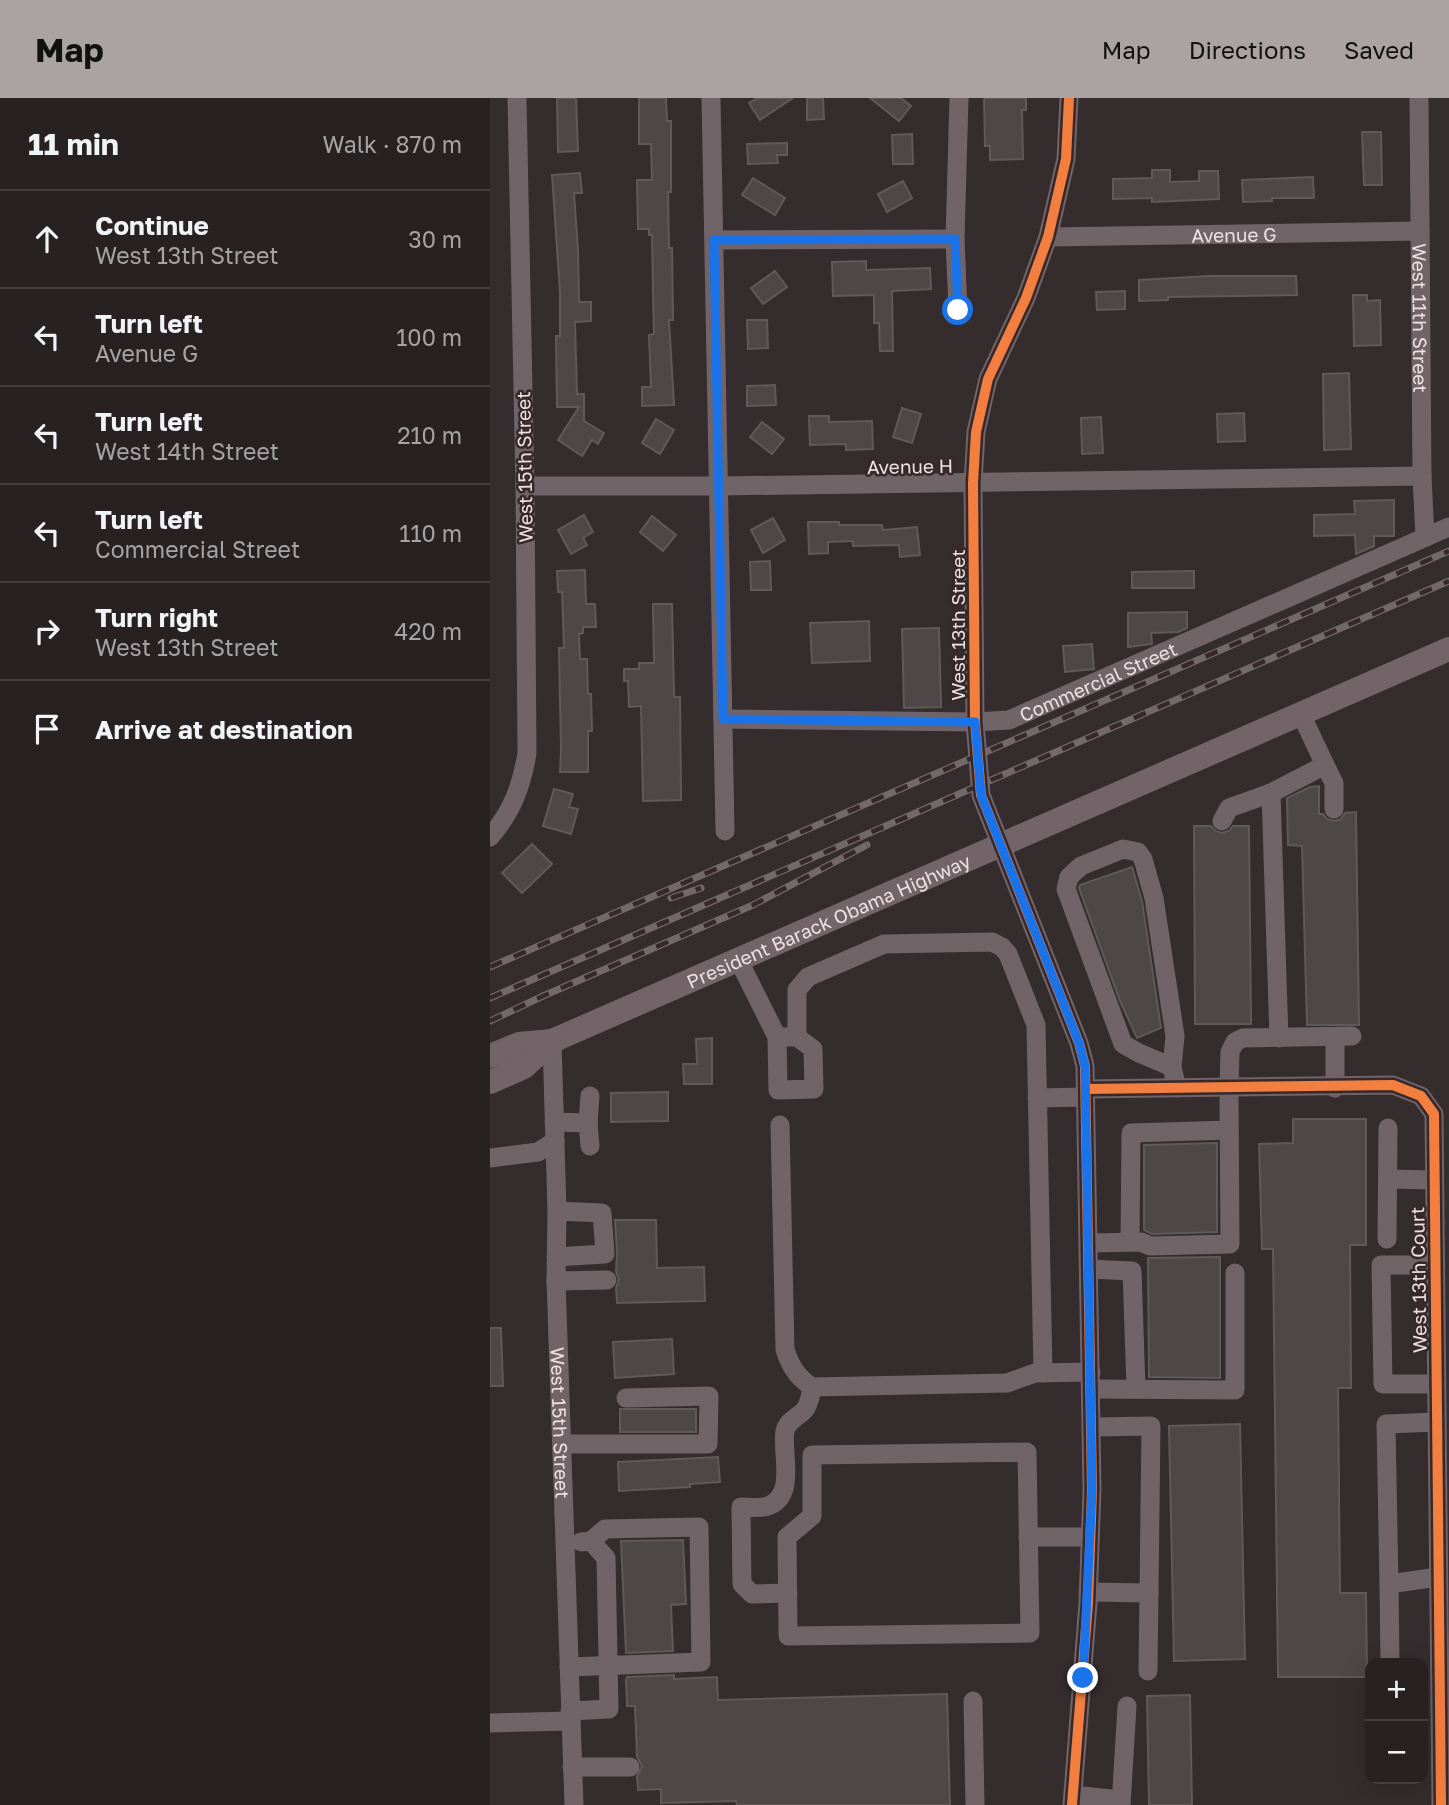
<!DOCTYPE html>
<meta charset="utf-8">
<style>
:root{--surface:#272122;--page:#332e2f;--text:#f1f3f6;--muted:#a4a3a5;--line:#433e40;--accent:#aba2a3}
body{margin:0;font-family:"Golos Text",sans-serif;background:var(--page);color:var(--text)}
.controls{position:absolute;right:21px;bottom:21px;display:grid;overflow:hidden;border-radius:14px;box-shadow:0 7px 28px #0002}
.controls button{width:63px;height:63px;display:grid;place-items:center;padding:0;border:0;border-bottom:2px solid var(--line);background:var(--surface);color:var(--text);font:35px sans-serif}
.stop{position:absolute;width:21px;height:21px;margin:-16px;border:5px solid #1a73e8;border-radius:50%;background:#fff}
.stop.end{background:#1a73e8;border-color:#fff;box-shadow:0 2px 7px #0008}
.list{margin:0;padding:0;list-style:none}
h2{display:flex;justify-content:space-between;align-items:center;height:91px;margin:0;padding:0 28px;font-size:30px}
h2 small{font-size:23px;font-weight:400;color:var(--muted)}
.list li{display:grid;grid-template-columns:46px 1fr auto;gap:21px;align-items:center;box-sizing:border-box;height:98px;padding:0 28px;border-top:2px solid var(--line)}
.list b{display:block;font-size:26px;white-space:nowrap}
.list p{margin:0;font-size:23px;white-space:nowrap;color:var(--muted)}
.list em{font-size:23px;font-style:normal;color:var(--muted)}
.icon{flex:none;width:38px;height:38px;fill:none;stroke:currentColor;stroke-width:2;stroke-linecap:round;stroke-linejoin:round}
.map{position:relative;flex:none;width:959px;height:1707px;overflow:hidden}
header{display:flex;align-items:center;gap:42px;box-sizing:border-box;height:98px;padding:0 35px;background:var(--accent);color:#111}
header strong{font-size:33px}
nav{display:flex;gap:38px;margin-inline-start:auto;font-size:24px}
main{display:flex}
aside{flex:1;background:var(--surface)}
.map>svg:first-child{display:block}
.building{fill:#4e4747;stroke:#5f5958;stroke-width:2}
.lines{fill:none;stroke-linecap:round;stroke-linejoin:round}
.minor{stroke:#706469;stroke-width:19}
.major{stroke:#726469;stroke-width:24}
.rail-casing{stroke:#73696d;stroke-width:7}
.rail{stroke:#37292a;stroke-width:4.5;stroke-dasharray:13;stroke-linecap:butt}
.cycleway-casing{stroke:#37292a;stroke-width:15}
.cycleway{stroke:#f27e40;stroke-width:10}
.route{stroke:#1a73e8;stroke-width:9}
.labels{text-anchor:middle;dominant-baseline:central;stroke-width:5;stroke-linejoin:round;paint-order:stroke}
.street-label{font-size:19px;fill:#ebe1e2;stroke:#37292a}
</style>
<header>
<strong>Map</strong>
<nav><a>Map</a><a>Directions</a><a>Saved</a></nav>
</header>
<main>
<aside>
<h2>11 min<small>Walk · 870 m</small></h2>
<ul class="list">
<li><svg class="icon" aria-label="ahead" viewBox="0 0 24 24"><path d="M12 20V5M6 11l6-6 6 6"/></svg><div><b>Continue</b><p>West 13th Street</p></div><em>30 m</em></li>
<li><svg class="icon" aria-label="left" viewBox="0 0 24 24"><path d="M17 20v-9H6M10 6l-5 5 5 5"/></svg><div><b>Turn left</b><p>Avenue G</p></div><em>100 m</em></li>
<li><svg class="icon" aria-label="left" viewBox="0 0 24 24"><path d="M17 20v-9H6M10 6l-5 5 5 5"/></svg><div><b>Turn left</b><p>West 14th Street</p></div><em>210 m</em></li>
<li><svg class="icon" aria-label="left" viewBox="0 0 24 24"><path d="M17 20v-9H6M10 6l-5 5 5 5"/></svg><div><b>Turn left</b><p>Commercial Street</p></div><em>110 m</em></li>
<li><svg class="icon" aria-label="right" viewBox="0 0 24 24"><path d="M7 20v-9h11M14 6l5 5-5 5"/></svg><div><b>Turn right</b><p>West 13th Street</p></div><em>420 m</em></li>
<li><svg class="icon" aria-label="arrive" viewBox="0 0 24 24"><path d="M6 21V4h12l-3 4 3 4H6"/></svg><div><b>Arrive at destination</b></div></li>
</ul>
</aside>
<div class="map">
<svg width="959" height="1707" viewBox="0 0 959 1707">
<rect width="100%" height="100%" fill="#342c2d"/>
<g class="building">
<polygon points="67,0 86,0 88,53 68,54"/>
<polygon points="149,0 176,0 177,23 181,23 181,94 178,94 179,150 182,150 183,222 179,222 184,307 152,308 152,289 161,289 159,237 164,236 163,194 162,137 159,137 159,131 148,131 147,82 162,82 161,46 149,46"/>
<polygon points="267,0 303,0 270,22 259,5"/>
<polygon points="317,0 333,0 334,21 317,22"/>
<polygon points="380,0 411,0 421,8 409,23"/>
<polygon points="494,0 536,0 536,12 532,12 533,61 500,62 500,48 495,48"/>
<polygon points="872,34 891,34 892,87 874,87"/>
<polygon points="422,36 423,66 403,66 402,37"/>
<polygon points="297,45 297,57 287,57 288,65 258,66 257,46"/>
<polygon points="662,72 680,72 680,84 709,83 709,73 728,73 729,101 662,104 662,100 623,101 623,81 662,80"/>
<polygon points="90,75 92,95 84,95 88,152 89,204 101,204 101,223 85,224 87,296 94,296 94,323 114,335 108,346 102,342 92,358 68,342 89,309 67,309 66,238 70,238 70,194 62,77"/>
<polygon points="823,79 824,100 782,100 782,103 753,104 752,82"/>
<polygon points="263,80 295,100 285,117 252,97"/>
<polygon points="413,83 422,100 397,114 388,96"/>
<polygon points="376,163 376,172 440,170 441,191 402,193 403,253 390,253 389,225 384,225 384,197 343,198 342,164"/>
<polygon points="285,173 297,189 273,206 261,190"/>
<polygon points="720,178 806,178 807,197 678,199 678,202 649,203 649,182"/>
<polygon points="635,193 635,211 607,212 606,194"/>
<polygon points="863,197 877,197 877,203 890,202 891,247 864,248"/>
<polygon points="257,222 277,222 278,250 258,251"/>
<polygon points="859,275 861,351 834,352 833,276"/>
<polygon points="285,287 286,307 257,308 257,288"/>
<polygon points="412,310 431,316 422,345 403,339"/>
<polygon points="754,315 755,343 728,344 727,316"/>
<polygon points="319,318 339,318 339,324 382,323 383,351 356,352 356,346 320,347"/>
<polygon points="611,319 613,355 592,356 591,320"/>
<polygon points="166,321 184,332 170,356 152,345"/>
<polygon points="272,324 294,341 282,356 260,339"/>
<polygon points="904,402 904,438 884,438 884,448 866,456 865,437 824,438 824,417 865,416 864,403"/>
<polygon points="94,417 103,434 93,440 97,447 81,456 68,432"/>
<polygon points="162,418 186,437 173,453 150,434"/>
<polygon points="283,420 295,442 273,455 261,432"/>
<polygon points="318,424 349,424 349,427 392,427 393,432 427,429 430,457 410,459 409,447 363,448 363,443 338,444 338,455 319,456"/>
<polygon points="280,463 281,492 261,492 260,464"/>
<polygon points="95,472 96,506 105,506 106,529 93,529 93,535 89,536 90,561 97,561 98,596 101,596 102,633 98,633 98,674 70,674 71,653 69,550 74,550 72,494 68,494 67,473"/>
<polygon points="704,473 704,490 642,490 642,474"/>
<polygon points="163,506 182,506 184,599 190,599 191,702 153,703 151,608 139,609 138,583 134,583 134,571 149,571 149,565 164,565"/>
<polygon points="697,514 697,530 688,534 661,535 662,546 638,549 638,515"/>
<polygon points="379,523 380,563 322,565 320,525"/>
<polygon points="449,530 451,609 414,610 412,531"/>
<polygon points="602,546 604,571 575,574 573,548"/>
<polygon points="829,688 829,716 833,716 837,721 845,723 851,721 855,715 866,714 869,927 817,927 812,748 798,747 797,700 820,689"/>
<polygon points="64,691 83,696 79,709 88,711 81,736 53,728"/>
<polygon points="704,728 721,728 726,733 732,735 739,733 743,728 759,728 761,926 705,926"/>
<polygon points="42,746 62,766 32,795 12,775"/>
<polygon points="642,769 652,803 671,930 647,940 630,903 589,790 590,787"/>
<polygon points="222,940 222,986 194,986 193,966 207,966 206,941"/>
<polygon points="178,994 178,1023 121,1024 121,995"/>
<polygon points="803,1021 876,1021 876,1147 860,1147 861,1290 848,1290 850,1495 876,1495 877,1579 788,1579 783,1151 772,1151 769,1046 803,1045"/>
<polygon points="727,1045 727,1134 662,1136 654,1132 654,1047"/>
<polygon points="125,1122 166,1122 167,1170 214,1169 215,1203 127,1205 126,1190 129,1181 126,1174 127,1155"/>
<polygon points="730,1159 730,1280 659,1279 658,1160"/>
<polygon points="0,1230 11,1230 13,1288 0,1288"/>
<polygon points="182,1241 184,1276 125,1280 123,1244"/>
<rect x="130" y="1311" width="76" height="23"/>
<polygon points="750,1326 755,1561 684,1563 679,1328"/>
<polygon points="228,1359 230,1384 200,1386 200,1389 129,1393 128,1364"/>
<polygon points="193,1442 196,1506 181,1507 183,1553 136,1555 131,1443"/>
<polygon points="184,1577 184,1581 227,1579 228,1602 457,1596 460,1707 247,1707 246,1703 171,1705 171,1691 148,1692 147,1678 152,1668 147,1659 145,1608 137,1608 136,1582 137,1579"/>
<polygon points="700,1597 702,1707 659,1707 657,1598"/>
</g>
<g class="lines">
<g class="minor">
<polyline points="221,0 235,733"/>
<polyline points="579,0 576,61 558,139 536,200 498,281 486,334 483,385 485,624 491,697 589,945 595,968 602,1392 598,1505 582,1707"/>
<path id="s1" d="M929 0 932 378 935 439"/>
<path id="s2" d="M558 139 930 133"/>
<polyline points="224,142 465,141"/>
<polyline points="468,212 465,141 469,0"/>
<polyline points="35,388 229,388 932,378"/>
<path id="s3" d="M233 621 485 624 519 622 959 429"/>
<polyline points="835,667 844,685 844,711"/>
<polyline points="732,723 739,710 781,695"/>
<path d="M0 739C22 714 32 687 37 655L35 388 27 0"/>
<polyline points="248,861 287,939 307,939 323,951 324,991 288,992 287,939"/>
<polyline points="307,939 307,892 318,879 394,846 502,844 512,849 518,856 546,927 553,1275"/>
<polyline points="845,939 845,990"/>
<polyline points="789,940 781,695 835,667 811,616"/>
<path id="s4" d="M62 943 67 1113 66 1183 84 1707"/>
<polyline points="682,969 649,955 633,946 576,791 579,779 591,768 633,751 648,754 653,761 664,800 685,938 682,969 687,990"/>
<polyline points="596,991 903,987 931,998 944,1016 951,1707"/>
<polyline points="547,1000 596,999"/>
<polyline points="64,1024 98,1025 100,1048"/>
<polyline points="98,1025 100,998"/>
<path d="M290 1027 295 1252C301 1269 307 1279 322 1289L517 1285 545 1275 601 1274"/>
<polyline points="0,1060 48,1054 65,1043"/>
<polyline points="898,1081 944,1082"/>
<polyline points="897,1141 898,1030"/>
<polyline points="640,1144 641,1035 739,1032"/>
<polyline points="599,1145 651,1144 660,1148 740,1146 739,991 740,954 745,944 753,940 862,938"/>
<polyline points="66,1159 115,1156 112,1115 67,1113"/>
<polyline points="945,1167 891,1167 893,1286 946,1286"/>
<polyline points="599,1171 642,1173 646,1290"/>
<polyline points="66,1183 117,1182"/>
<polyline points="601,1291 745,1292 745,1175"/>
<polyline points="73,1346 218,1346 219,1298 136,1300"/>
<polygon points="537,1354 540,1535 298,1538 297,1439 322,1418 322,1357"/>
<polyline points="538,1439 600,1439"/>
<polyline points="899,1486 896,1326 947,1324"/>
<polyline points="598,1494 659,1495 661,1328 602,1329"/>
<path d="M298 1495 262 1496 252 1486 251 1409C259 1409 271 1411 278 1408 307 1398 291 1354 295 1333 298 1321 310 1319 316 1310 320 1303 321 1296 322 1289"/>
<polyline points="900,1565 899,1486 948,1479"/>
<polyline points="79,1569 211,1564 209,1429 115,1431 101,1443"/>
<polyline points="658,1573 659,1495"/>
<polyline points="483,1603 485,1707"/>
<polyline points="80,1613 119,1611 116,1460 101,1443 91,1444"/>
<polyline points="0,1625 81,1623"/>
<polyline points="82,1669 140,1669"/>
<polyline points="583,1697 631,1702"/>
<polyline points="631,1707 637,1608"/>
</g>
<g class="major">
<path id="s5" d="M0 958 29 946 62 943 959 551"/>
<polyline points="0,984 34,969 62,943"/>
</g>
<g class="rail-casing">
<g id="rail">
<polyline points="181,800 211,790"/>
<polyline points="0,869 959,453"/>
<polyline points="0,900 959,483"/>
<polyline points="0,923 53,898 263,807 377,747"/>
</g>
</g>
<use href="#rail" class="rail"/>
<g class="cycleway-casing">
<g id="cycleway">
<polyline points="579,0 576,61 558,139 536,200 498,281 486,334 483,385 485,624 491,697 589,945 595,968 602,1392 598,1505 582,1707"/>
<polyline points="596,991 903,987 931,998 944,1016 951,1707"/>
</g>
</g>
<use href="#cycleway" class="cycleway"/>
</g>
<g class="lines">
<polyline class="route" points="468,212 465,141 224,142 233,621 485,624 491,697 589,945 595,968 602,1392 593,1580"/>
</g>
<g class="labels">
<g class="street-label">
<text stroke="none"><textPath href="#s2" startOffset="186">Avenue G</textPath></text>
<text stroke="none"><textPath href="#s1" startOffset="220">West 11th Street</textPath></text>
<text transform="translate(420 368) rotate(-1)">Avenue H</text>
<text transform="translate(34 369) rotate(-91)">West 15th Street</text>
<text transform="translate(467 527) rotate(-90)">West 13th Street</text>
<text stroke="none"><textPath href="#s3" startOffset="383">Commercial Street</textPath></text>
<text stroke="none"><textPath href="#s5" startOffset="366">President Barack Obama Highway</textPath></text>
<text transform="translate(928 1182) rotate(-91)">West 13th Court</text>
<text stroke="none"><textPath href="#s4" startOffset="382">West 15th Street</textPath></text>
</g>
</g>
</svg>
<div class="controls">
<button>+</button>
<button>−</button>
</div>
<div class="stop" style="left:468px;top:212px"></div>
<div class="stop end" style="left:593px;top:1580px"></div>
</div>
</main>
